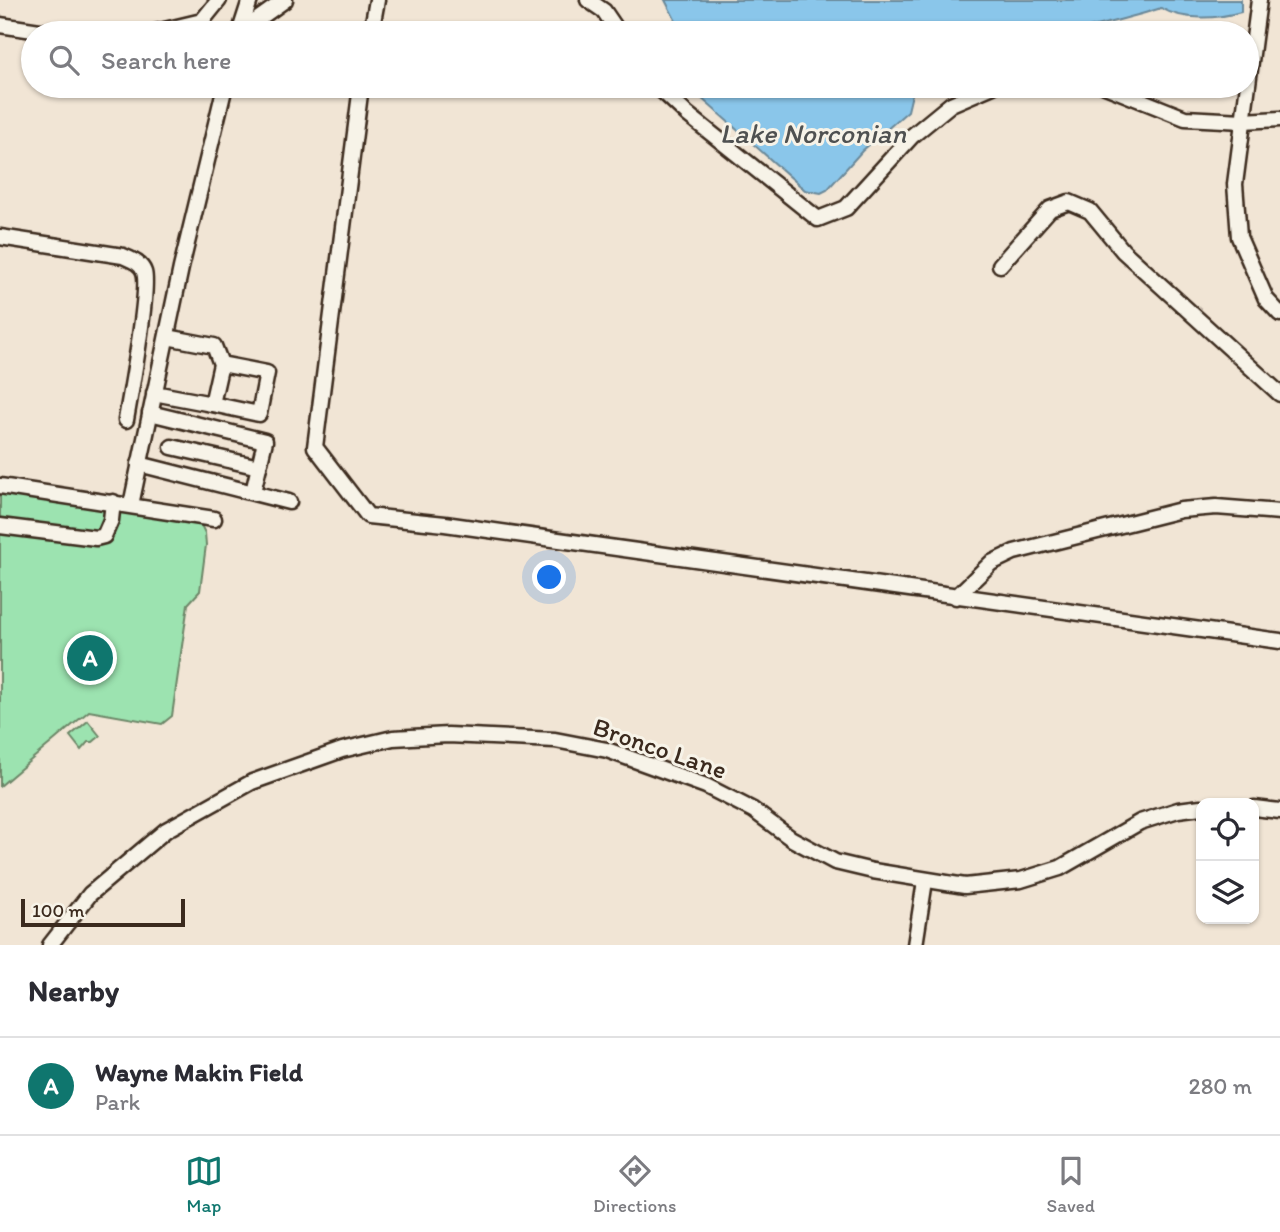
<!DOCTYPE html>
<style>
:root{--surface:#fff;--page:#f7f7f7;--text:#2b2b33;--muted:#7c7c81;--line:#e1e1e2;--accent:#0f766e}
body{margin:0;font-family:Itim,sans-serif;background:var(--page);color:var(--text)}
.controls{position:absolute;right:21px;bottom:21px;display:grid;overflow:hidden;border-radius:14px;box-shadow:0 2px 5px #0004}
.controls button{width:63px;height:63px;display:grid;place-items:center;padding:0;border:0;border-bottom:2px solid var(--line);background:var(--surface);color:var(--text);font:35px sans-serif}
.scale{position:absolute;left:21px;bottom:18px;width:164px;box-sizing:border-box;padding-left:7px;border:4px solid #3b2a1e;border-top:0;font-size:19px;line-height:24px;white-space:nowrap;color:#3b2a1e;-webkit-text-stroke:5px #f7f3e8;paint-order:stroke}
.you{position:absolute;left:550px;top:578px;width:24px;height:24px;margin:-18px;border:5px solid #fff;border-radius:50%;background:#1a73e8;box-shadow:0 0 0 10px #1a73e833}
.badge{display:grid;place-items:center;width:46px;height:46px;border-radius:50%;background:var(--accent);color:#fff;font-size:23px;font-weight:700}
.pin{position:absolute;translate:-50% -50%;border:4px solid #fff;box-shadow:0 2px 7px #0006}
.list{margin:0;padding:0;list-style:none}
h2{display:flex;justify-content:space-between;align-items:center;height:91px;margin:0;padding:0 28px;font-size:30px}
h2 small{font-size:23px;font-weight:400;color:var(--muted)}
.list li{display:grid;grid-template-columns:46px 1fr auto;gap:21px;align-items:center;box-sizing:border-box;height:98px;padding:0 28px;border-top:2px solid var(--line)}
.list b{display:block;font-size:26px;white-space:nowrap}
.list p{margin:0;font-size:23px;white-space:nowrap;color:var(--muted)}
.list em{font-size:23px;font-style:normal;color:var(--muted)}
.icon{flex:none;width:38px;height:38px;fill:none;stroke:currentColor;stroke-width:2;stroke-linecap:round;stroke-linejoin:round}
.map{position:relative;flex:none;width:1280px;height:945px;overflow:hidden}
.search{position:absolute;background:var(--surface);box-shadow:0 2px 5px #0004;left:21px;right:21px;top:21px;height:77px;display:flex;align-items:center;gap:18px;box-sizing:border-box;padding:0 24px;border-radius:38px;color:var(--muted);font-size:26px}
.sheet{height:189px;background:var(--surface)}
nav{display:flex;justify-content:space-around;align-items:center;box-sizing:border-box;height:98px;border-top:2px solid var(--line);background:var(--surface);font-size:19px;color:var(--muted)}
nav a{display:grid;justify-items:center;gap:4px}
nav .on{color:var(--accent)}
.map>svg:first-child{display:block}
.green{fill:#9ce3b0;stroke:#6c8667;stroke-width:2}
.water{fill:#8ac6ea;stroke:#6a8898;stroke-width:2}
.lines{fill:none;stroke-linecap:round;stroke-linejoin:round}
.minor-casing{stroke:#3b2a1e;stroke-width:19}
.minor{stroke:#f7f3e8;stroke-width:14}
.labels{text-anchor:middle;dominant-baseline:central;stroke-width:6;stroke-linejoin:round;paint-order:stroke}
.street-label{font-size:26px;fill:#3b2a1e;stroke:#f7f3e8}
.water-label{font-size:28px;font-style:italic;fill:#4f5151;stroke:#f7f3e8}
</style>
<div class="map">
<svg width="1280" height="945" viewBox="0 0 1280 945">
<rect width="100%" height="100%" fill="#f1e5d5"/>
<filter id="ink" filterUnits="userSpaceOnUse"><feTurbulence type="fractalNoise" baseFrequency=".0143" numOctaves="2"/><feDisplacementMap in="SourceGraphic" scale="14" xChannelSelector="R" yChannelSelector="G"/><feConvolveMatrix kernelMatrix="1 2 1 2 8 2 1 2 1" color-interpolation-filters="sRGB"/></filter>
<g filter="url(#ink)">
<g class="green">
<polygon points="0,493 188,520 201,525 205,533 206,545 200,591 188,604 172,716 162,724 89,711 0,786"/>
<polygon points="88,721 100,736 93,742 88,742 81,750 70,736"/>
</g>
<g class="water">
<path d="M665 0H1241V12C1217 19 1183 21 1161 8 1131 18 1101 24 1071 33H682Z"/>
<polygon points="697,86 914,86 908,111 862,151 827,190 821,193 805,190 700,97"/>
</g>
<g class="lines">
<g class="minor-casing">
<g id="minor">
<polyline points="588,0 604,11 619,33"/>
<polyline points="1259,0 1235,184 1239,237 1266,299 1280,314"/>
<polyline points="0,25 53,33"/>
<polyline points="240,31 250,0"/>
<polyline points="132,33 152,33 202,21 219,0"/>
<polyline points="239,33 285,0"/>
<polyline points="371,33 377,0"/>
<polyline points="361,86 315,447 368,516 445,524 1280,641"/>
<polyline points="657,86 687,114 818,219 846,208 912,136 951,104 993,86"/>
<polyline points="1105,86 1185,118 1243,121 1280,119"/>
<path d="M0 237 123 256C132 260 141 263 144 272 150 289 130 397 126 420"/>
<polyline points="1000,265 1050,209 1069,202 1090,211 1123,251 1280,394"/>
<polyline points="167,337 214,346 221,364 267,373 259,414 212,404 221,364"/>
<polyline points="154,393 212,404"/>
<polyline points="150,413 265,441 253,492"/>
<polyline points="172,447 259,467"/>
<polyline points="139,464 289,502"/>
<polyline points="0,486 214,519"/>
<polyline points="131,505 181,268 225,86"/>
<polyline points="0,526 96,538 104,536 111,520 113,502"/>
<polyline points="956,597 991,563 1014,552 1181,510 1216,507 1280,512"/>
<polyline points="1254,808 1280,811"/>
<polyline points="50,945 90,894 166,830 252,782 342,750 393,738 448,735 555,740 607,750 706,786 753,810 792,839 835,862 873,871 965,886 1021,880 1060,868 1140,822 1178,810 1201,807"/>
<polyline points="915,945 925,881"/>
</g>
</g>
<use href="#minor" class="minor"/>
</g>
</g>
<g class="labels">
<g class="street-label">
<text transform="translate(660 748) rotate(19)">Bronco Lane</text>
</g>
<g class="water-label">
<text x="813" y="133">Lake Norconian</text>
</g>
</g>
</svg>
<div class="controls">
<button><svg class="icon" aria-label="locate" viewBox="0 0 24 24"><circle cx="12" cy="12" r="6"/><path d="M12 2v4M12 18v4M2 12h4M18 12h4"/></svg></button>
<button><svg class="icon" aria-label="layers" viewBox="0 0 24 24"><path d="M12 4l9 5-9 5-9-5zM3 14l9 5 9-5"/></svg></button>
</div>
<div class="scale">100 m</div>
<div class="you"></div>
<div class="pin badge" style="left:90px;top:658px">A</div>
<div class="search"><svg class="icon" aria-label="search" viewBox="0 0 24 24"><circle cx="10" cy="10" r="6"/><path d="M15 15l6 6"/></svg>Search here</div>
</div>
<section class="sheet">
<h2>Nearby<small></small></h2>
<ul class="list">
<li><span class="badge">A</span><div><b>Wayne Makin Field</b><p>Park</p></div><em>280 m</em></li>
</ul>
</section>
<nav>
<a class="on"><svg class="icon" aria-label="map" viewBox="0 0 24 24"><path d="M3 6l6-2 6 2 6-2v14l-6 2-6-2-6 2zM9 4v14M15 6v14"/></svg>Map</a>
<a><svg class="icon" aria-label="directions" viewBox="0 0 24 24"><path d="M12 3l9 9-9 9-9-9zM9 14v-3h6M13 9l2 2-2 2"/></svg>Directions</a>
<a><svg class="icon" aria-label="saved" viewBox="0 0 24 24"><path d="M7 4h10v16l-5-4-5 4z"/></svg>Saved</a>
</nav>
